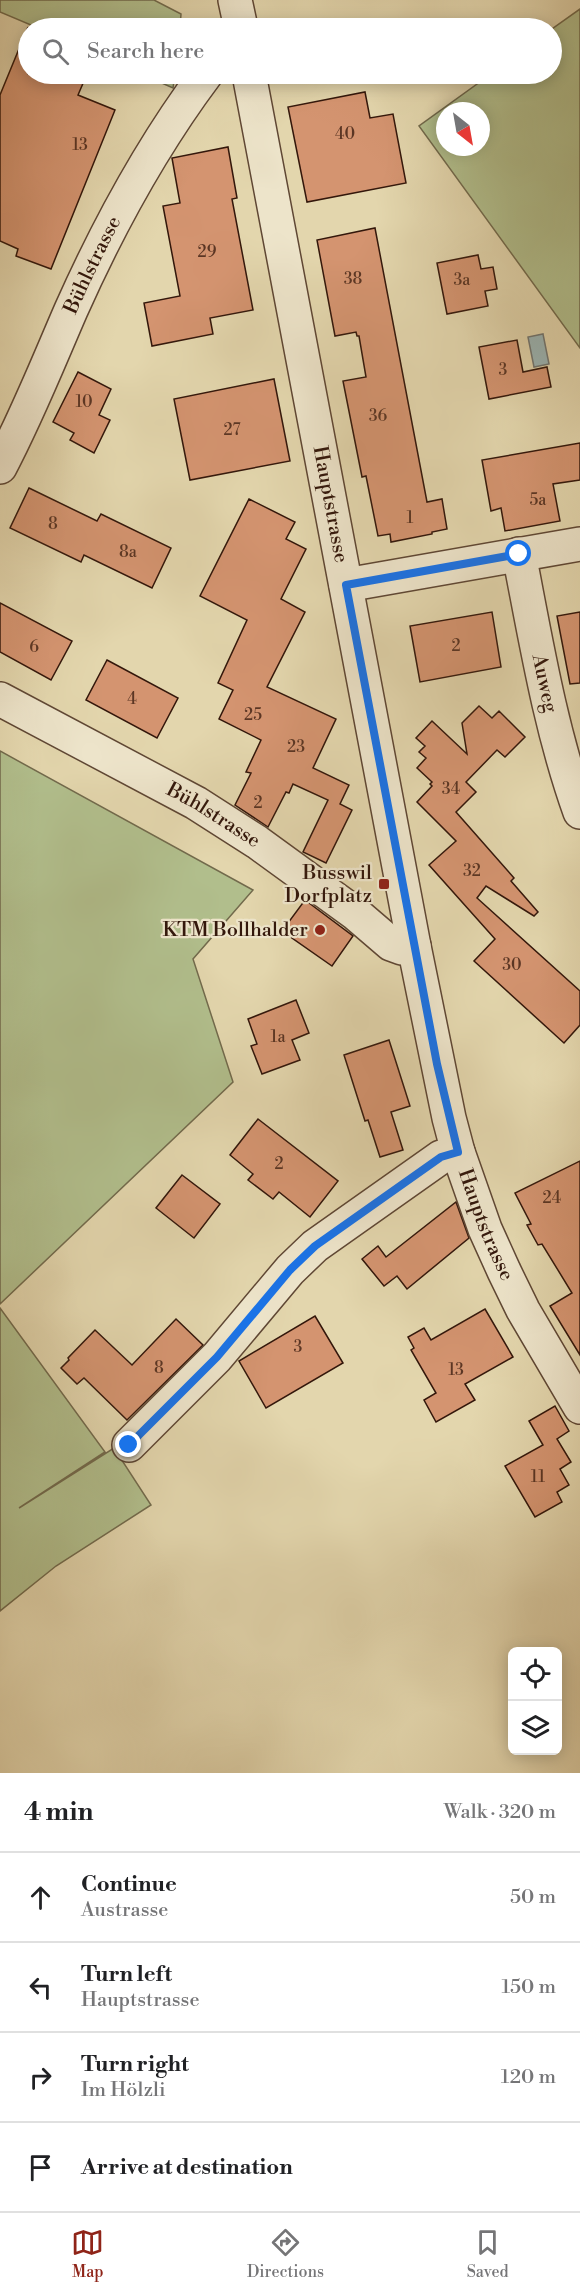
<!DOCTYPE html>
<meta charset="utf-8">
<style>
:root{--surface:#fff;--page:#f2f2f2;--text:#202124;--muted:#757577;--line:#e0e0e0;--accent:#8f2418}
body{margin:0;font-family:"Libre Bodoni",serif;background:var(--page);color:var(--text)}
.controls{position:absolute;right:18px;bottom:18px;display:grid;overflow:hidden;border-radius:9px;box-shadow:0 3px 15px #0003}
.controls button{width:54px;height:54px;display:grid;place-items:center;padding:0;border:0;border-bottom:2px solid var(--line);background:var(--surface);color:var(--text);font:30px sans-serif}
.compass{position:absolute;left:436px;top:102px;width:54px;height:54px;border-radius:50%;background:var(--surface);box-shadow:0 3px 15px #0003;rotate:149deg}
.stop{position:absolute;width:18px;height:18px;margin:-14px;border:4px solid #1a73e8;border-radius:50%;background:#fff}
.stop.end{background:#1a73e8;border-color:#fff;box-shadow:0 2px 6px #0008}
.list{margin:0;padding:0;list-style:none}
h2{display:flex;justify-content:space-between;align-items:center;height:78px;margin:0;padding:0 24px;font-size:26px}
h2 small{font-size:20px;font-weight:400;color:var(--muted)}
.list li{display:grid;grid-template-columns:39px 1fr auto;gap:18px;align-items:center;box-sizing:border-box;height:90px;padding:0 24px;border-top:2px solid var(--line)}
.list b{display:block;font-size:22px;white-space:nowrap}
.list p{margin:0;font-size:20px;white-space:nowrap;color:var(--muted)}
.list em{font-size:20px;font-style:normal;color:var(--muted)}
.icon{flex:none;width:33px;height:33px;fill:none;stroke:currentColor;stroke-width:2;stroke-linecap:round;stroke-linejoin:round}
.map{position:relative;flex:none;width:580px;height:1773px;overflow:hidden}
.search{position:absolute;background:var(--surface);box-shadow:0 3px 15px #0003;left:18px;right:18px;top:18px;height:66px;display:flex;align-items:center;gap:15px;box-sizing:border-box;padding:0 21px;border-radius:33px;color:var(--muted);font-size:22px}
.sheet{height:438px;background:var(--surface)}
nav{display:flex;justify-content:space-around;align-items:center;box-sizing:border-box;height:84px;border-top:2px solid var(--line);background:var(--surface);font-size:16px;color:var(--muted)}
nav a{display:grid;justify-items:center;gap:3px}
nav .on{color:var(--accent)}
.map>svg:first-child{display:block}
.green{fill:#b1be8c;stroke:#726a4c;stroke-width:1.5;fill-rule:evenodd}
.water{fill:#9bb6b6;stroke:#717672;stroke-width:1.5}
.building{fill:#d49470;stroke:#33170b;stroke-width:1.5}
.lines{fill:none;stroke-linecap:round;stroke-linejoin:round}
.minor-casing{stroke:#5f4734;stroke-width:36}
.minor{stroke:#ede4ca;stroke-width:33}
.route{stroke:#1a73e8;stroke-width:8}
.poi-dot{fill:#8f2418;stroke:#ede4ca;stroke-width:2}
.labels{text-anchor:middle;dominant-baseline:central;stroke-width:4.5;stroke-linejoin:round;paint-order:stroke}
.number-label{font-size:16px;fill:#5b3624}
.street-label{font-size:20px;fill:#33170b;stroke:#ede4ca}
.poi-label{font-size:20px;fill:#33170b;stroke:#ede4ca;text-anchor:end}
</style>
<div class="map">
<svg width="580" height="1773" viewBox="0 0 580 1773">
<rect width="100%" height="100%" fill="#e3d6ad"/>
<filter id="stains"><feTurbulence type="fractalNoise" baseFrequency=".00333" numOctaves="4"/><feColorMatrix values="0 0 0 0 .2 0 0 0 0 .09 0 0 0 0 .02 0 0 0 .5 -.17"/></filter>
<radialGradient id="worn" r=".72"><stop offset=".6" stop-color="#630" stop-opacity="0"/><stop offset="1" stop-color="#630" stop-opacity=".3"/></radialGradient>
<g class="green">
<polygon points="0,0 154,0 181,14 180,28 38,28 0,12"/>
<path d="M580 9V348L419 126 491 74H552V29ZM445 111H481V147H445Z"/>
<polygon points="141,74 175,74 173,88"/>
<polygon points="0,751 253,890 193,959 233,1082 0,1304"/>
<polygon points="0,1308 105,1452 19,1508 114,1448 151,1505 56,1566 0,1611"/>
</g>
<polygon class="water" points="543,334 549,364 534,367 528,337"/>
<g class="building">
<polygon points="28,27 28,74 87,74 78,95 115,110 51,269 16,256 18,249 0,241 0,95"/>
<polygon points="365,92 370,118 393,114 406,183 307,202 288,107"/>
<polygon points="228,147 237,198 232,199 253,310 210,318 213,334 152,346 144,303 180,296 163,206 180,203 172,158"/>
<polygon points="375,228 427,502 442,499 447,529 432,532 432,534 391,542 390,534 378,536 366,476 362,477 343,381 366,377 359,336 357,336 356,332 335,336 317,240"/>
<polygon points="478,255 481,269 493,267 497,289 485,291 488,306 447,314 437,263"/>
<polygon points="517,340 523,372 547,367 551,387 489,399 479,347"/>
<polygon points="78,372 111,389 99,415 110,420 94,453 70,440 74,433 53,422"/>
<polygon points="274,379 290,461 190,480 174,399"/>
<polygon points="580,443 580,480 553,484 560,521 505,531 501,508 491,511 482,460"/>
<polygon points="29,488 97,521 101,514 171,548 152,588 84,555 81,562 10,528"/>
<polygon points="249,499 295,522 286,539 306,549 281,599 305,612 267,687 336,719 313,768 349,785 340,804 352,810 326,863 303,852 328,800 293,784 289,793 286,792 268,827 235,805 251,773 246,772 261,740 219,719 233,690 218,683 247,620 200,596"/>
<polygon points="0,603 72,641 51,680 0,652"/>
<polygon points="492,612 501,667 420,682 410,626"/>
<polygon points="580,612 580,683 570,684 557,616"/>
<polygon points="107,660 178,698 157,738 86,700"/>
<polygon points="479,706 492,718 499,711 525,737 505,757 497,750 466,782 476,792 456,812 514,878 511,881 538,912 534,916 486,886 477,898 580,991 580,1025 564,1043 474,961 495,939 429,865 456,841 417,802 432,786 430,784 432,782 417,768 426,758 419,752 425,746 416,738 432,721 467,754 462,723"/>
<polygon points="305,900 353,936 332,966 282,931"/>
<polygon points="296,1000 309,1033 292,1040 300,1060 262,1074 251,1046 257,1044 248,1019"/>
<polygon points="389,1040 410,1106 391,1112 403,1150 380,1157 368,1120 365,1121 344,1055"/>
<polygon points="258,1119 338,1181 310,1217 279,1192 273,1199 248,1180 253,1174 230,1155"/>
<polygon points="580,1161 580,1355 550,1306 572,1293 542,1244 538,1245 527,1225 531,1224 515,1193"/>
<polygon points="182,1175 220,1204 194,1238 156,1208"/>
<polygon points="456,1202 469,1238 407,1289 397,1276 384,1286 362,1259 378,1246 386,1257"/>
<polygon points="485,1309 513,1357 465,1384 475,1400 436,1422 424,1400 436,1393 411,1350 414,1348 408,1337 424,1328 431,1340"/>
<polygon points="315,1316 343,1363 266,1408 239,1361"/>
<polygon points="176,1319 203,1345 127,1420 84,1378 77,1384 61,1368 69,1360 68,1358 95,1330 132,1365"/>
<polygon points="555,1406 569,1431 557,1439 571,1462 560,1469 569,1485 557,1492 562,1502 535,1517 505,1466 543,1445 529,1421"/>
</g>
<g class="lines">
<g class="minor-casing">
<g id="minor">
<polyline points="235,0 241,28"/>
<path id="s1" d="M249 74 414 946 449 1118 458 1152 485 1229 504 1271 523 1310 580 1407"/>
<path id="s2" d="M0 467C27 416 48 363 71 310 108 227 152 146 206 74"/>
<path id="s3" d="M519 554C536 641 550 728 580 812"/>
<polyline points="346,585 580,544"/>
<path id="s4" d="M0 699 196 803 257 842 356 914 391 944 402 948 414 946"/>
<polyline points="129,1445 217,1357 290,1270 315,1246 441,1157 458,1152"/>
</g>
</g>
<use href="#minor" class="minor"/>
</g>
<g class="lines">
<polyline class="route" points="129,1445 217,1357 290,1270 315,1246 441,1157 458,1152 437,1064 346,585 519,554"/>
</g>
<g class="poi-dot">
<rect x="378" y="878" width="12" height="12" rx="3"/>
<circle cx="320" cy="930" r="6"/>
</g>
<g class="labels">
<g class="number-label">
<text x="345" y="134">40</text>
<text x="80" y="145">13</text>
<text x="207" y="252">29</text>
<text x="353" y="279">38</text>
<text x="462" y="280">3a</text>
<text x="503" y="370">3</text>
<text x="84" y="402">10</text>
<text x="378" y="416">36</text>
<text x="232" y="430">27</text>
<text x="538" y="500">5a</text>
<text x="410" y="518">1</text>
<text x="53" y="524">8</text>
<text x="128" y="552">8a</text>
<text x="456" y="646">2</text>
<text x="34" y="647">6</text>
<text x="132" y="699">4</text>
<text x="253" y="715">25</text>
<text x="296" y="747">23</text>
<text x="451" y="789">34</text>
<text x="258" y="803">2</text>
<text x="472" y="871">32</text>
<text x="512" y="965">30</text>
<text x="278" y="1037">1a</text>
<text x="279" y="1164">2</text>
<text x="552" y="1198">24</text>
<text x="298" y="1347">3</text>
<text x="159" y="1368">8</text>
<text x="456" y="1370">13</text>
<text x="538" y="1477">11</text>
</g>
<g class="street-label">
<text stroke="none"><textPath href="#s2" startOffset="222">Bühlstrasse</textPath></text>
<text stroke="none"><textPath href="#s1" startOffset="438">Hauptstrasse</textPath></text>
<text stroke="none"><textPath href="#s3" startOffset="132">Auweg</textPath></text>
<text stroke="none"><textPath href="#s4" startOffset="243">Bühlstrasse</textPath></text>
<text stroke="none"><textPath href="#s1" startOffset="1176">Hauptstrasse</textPath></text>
</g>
<g class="poi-label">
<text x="372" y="873">Busswil<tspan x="372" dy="23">Dorfplatz</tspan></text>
<text x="308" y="930">KTM Bollhalder</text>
</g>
</g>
<rect width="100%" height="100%" filter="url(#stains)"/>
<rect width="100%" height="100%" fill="url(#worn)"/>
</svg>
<div class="controls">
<button><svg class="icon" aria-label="locate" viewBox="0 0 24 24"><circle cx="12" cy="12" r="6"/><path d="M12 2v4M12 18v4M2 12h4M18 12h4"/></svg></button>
<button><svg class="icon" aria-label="layers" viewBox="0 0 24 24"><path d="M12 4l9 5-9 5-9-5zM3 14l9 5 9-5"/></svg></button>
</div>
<svg class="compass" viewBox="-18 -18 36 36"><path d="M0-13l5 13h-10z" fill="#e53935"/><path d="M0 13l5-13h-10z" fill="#757577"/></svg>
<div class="stop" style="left:519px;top:554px"></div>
<div class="stop end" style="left:129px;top:1445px"></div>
<div class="search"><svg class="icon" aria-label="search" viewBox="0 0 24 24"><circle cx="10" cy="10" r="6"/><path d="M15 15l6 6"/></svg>Search here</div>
</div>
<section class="sheet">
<h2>4 min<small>Walk · 320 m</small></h2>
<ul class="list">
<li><svg class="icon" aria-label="ahead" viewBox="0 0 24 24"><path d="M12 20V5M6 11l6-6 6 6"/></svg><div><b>Continue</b><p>Austrasse</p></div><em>50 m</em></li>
<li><svg class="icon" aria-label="left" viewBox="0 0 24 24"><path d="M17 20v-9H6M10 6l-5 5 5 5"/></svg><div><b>Turn left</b><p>Hauptstrasse</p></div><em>150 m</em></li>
<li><svg class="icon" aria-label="right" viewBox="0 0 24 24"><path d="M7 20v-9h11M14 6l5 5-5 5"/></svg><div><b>Turn right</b><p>Im Hölzli</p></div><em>120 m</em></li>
<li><svg class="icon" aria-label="arrive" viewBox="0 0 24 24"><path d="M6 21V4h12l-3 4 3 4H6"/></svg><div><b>Arrive at destination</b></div></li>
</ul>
</section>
<nav>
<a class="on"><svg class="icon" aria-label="map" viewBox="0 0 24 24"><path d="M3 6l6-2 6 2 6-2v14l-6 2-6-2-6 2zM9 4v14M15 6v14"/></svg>Map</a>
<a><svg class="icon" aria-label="directions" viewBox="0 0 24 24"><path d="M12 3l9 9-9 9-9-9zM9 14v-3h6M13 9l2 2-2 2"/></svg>Directions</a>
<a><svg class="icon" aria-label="saved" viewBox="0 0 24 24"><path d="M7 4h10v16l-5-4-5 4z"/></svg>Saved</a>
</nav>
